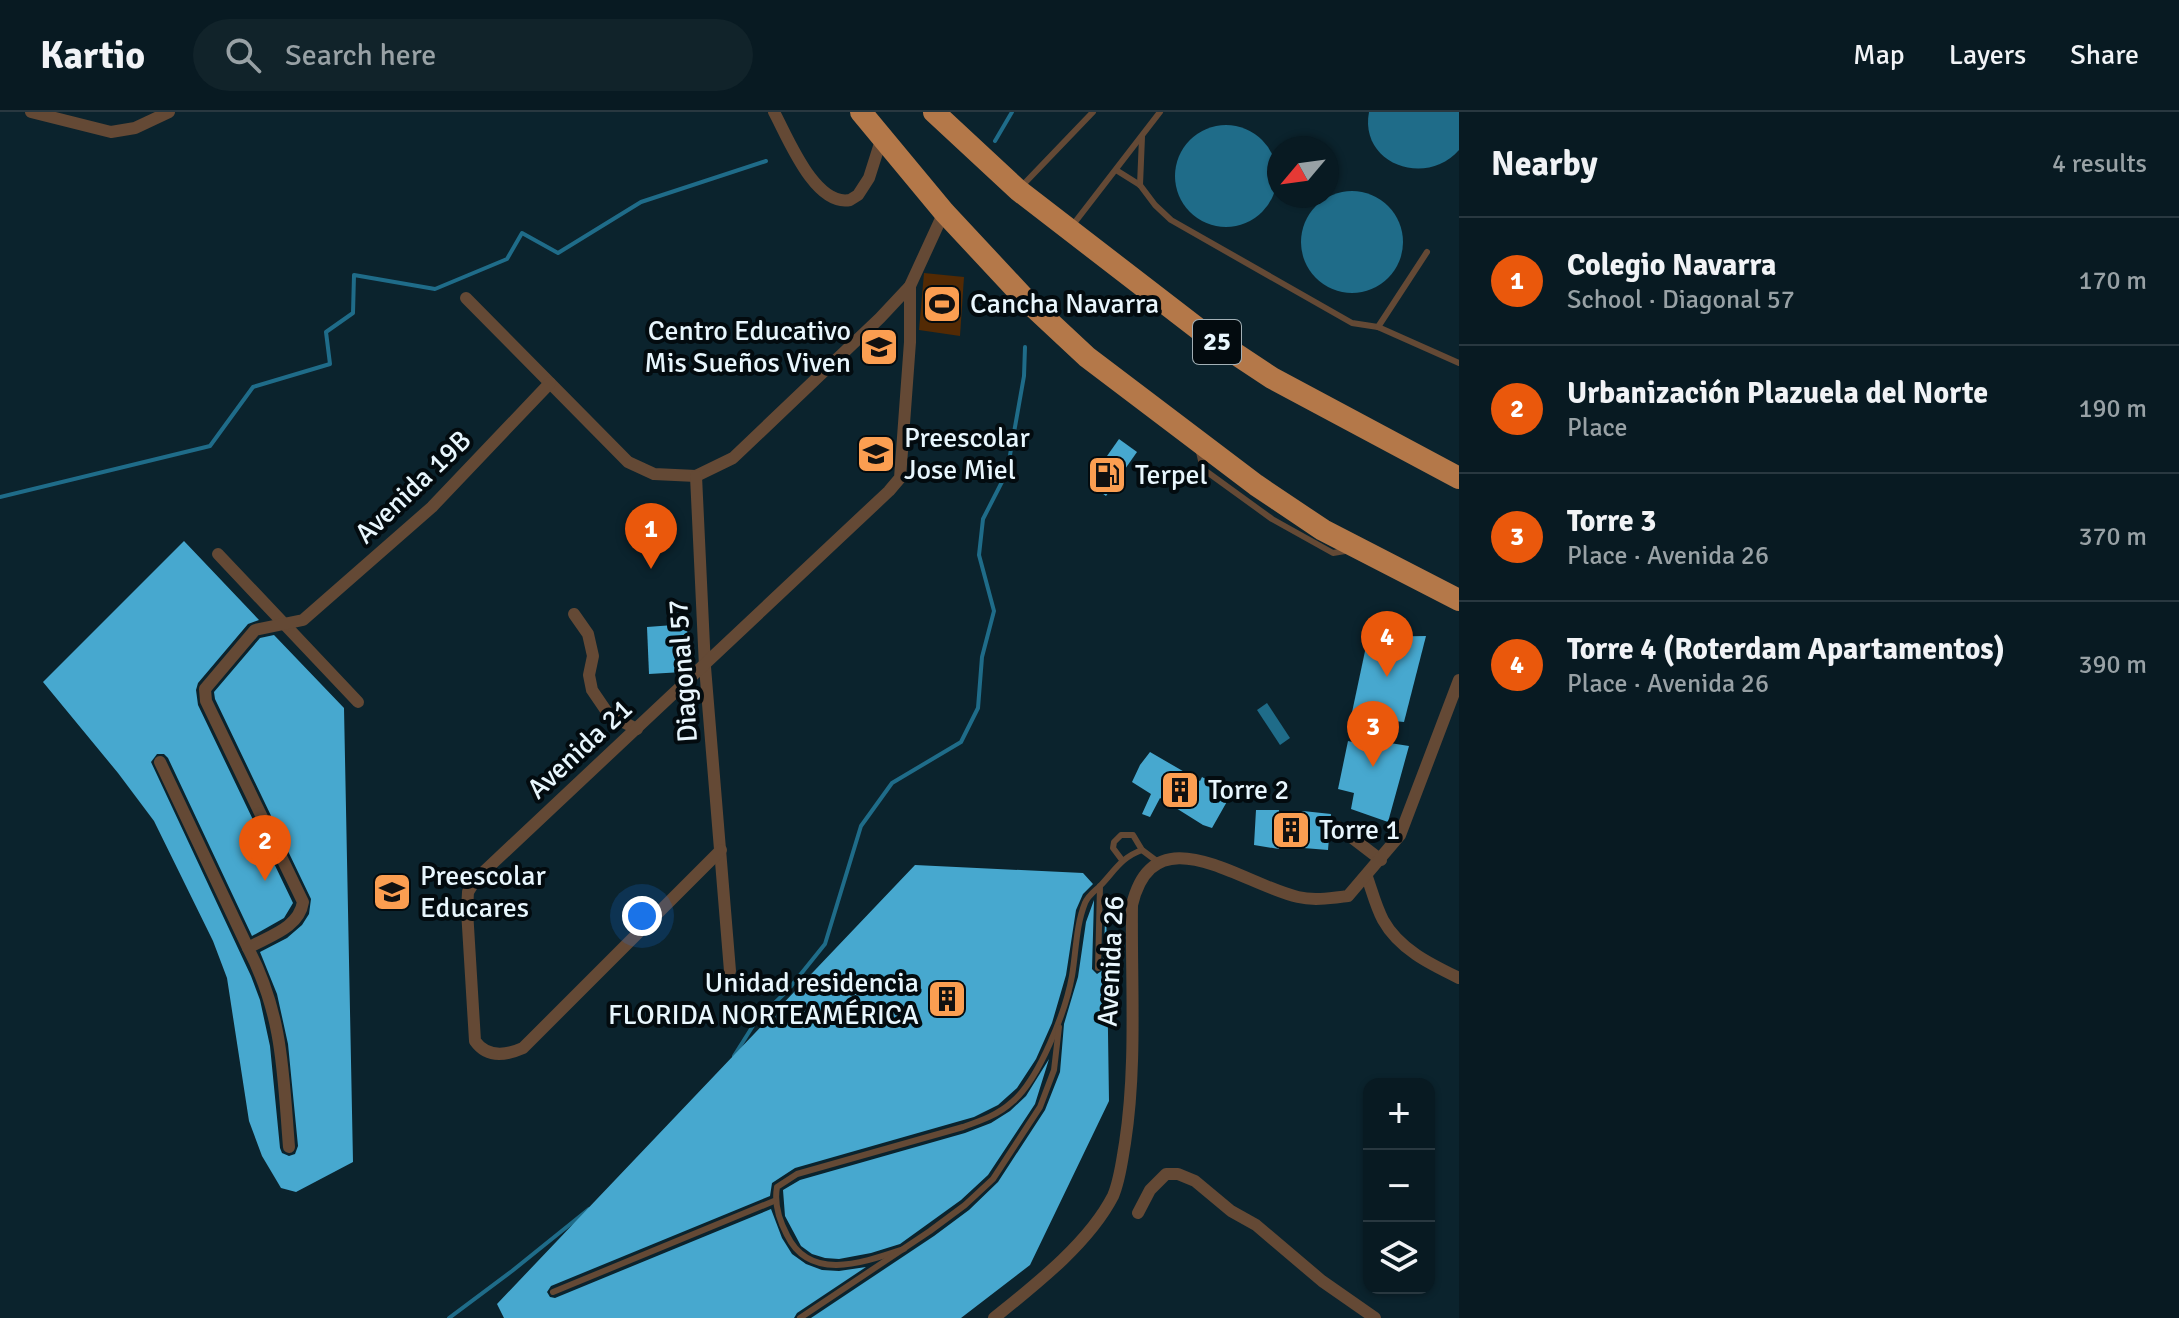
<!DOCTYPE html>
<meta charset="utf-8">
<style>
:root{--surface:#081a22;--page:#11232a;--text:#f1f3f6;--muted:#98a1a5;--line:#293840;--accent:#ea580c}
body{margin:0;font-family:Signika,sans-serif;background:var(--page);color:var(--text)}
.controls{position:absolute;right:24px;bottom:24px;display:grid;overflow:hidden;border-radius:16px;box-shadow:0 2px 6px #0004}
.controls button{width:72px;height:72px;display:grid;place-items:center;padding:0;border:0;border-bottom:2px solid var(--line);background:var(--surface);color:var(--text);font:40px sans-serif}
.compass{position:absolute;left:1267px;top:24px;width:72px;height:72px;border-radius:50%;background:var(--surface);box-shadow:0 2px 6px #0004;rotate:241deg}
.you{position:absolute;left:642px;top:804px;width:28px;height:28px;margin:-20px;border:6px solid #fff;border-radius:50%;background:#1a73e8;box-shadow:0 0 0 12px #1a73e833}
.badge{display:grid;place-items:center;width:52px;height:52px;border-radius:50%;background:var(--accent);color:#fff;font-size:26px;font-weight:700}
.pin{position:absolute;translate:-50% -66px;filter:drop-shadow(0 2px 4px #0008)}
.pin::after{content:'';position:absolute;top:42px;width:28px;height:24px;background:inherit;clip-path:polygon(0 0,100% 0,50% 100%)}
.list{margin:0;padding:0;list-style:none}
h2{display:flex;justify-content:space-between;align-items:center;height:104px;margin:0;padding:0 32px;font-size:34px}
h2 small{font-size:26px;font-weight:400;color:var(--muted)}
.list li{display:grid;grid-template-columns:52px 1fr auto;gap:24px;align-items:center;box-sizing:border-box;height:128px;padding:0 32px;border-top:2px solid var(--line)}
.list b{display:block;font-size:30px;white-space:nowrap}
.list p{margin:0;font-size:26px;white-space:nowrap;color:var(--muted)}
.list em{font-size:26px;font-style:normal;color:var(--muted)}
.icon{flex:none;width:44px;height:44px;fill:none;stroke:currentColor;stroke-width:2;stroke-linecap:round;stroke-linejoin:round}
.map{position:relative;flex:none;width:1459px;height:1206px;overflow:hidden}
header{display:flex;align-items:center;gap:48px;box-sizing:border-box;height:112px;padding:0 40px;background:var(--surface);border-bottom:2px solid var(--line)}
header strong{font-size:38px}
nav{display:flex;gap:44px;margin-inline-start:auto;font-size:28px}
.search{width:560px;height:72px;background:var(--page);display:flex;align-items:center;gap:20px;box-sizing:border-box;padding:0 28px;border-radius:44px;color:var(--muted);font-size:30px}
main{display:flex}
aside{flex:1;background:var(--surface)}
.map>svg:first-child{display:block}
.green{fill:#532a04}
.water{fill:#1f6c89}
.lines{fill:none;stroke-linecap:round;stroke-linejoin:round}
.stream{stroke:#1f6c89;stroke-width:4}
.building{fill:#47a8cf}
.service{stroke:#644935;stroke-width:6}
.minor{stroke:#644935;stroke-width:12}
.trunk{stroke:#b47849;stroke-width:22}
.labels{text-anchor:middle;dominant-baseline:central;stroke-width:8;stroke-linejoin:round;paint-order:stroke}
.shield{fill:#030b0f;stroke:#a3b0b6;stroke-width:2}
.shield-label{font-size:26px;font-weight:bold;fill:#e8f6fd}
.poi-label{font-size:28px;fill:#e8f6fd;stroke:#030b0f;text-anchor:start}
.street-label{font-size:28px;fill:#e8f6fd;stroke:#030b0f}
</style>
<header>
<strong>Kartio</strong>
<div class="search"><svg class="icon" aria-label="search" viewBox="0 0 24 24"><circle cx="10" cy="10" r="6"/><path d="M15 15l6 6"/></svg>Search here</div>
<nav><a>Map</a><a>Layers</a><a>Share</a></nav>
</header>
<main>
<div class="map">
<svg width="1459" height="1206" viewBox="0 0 1459 1206">
<rect width="100%" height="100%" fill="#0b232d"/>
<polygon class="green" points="924,161 964,165 960,224 919,218"/>
<g class="water">
<path d="M1369 0H1459V38C1426 76 1359 52 1369 0Z"/>
<circle cx="1226" cy="64" r="51"/>
<circle cx="1352" cy="130" r="51"/>
<polygon points="1267,591 1290,626 1280,633 1257,598"/>
</g>
<g class="lines">
<g class="stream">
<polyline points="995,29 1012,0"/>
<polyline points="0,385 210,334 253,275 330,252 326,220 353,201 354,163 435,177 507,147 522,121 558,141 641,90 766,49"/>
<polyline points="734,944 756,909 788,878 825,832 861,714 892,671 961,630 978,596 982,545 994,499 979,443 983,407 1007,360 1024,264 1025,235"/>
<polyline points="449,1206 512,1159 589,1097"/>
</g>
</g>
<g class="building">
<polygon points="1119,327 1137,340 1106,384 1088,371"/>
<polygon points="184,429 259,508 248,512 198,571 196,578 198,593 293,791 284,806 252,824 168,646 164,642 157,642 151,650 251,864 260,888 270,934 280,1036 282,1041 289,1044 295,1042 298,1034 288,932 277,882 260,840 287,826 302,813 309,802 311,787 215,587 214,580 260,526 274,523 344,596 353,1050 296,1080 281,1076 262,1044 249,1009 227,866 213,829 154,709 118,661 43,570"/>
<polygon points="687,512 689,555 683,560 649,562 647,515"/>
<polygon points="1426,524 1404,610 1351,605 1368,525"/>
<polygon points="1358,626 1409,634 1388,710 1351,697 1354,681 1338,677 1348,629 1357,631"/>
<polygon points="1150,640 1200,669 1202,665 1211,670 1209,675 1229,686 1212,716 1203,713 1160,686 1150,705 1142,702 1151,682 1132,670 1140,653"/>
<polygon points="1256,698 1279,698 1279,703 1303,699 1331,702 1328,738 1279,734 1279,737 1254,733"/>
<polygon points="915,753 1083,761 1093,772 1083,782 1076,798 1066,863 1052,911 1036,947 1017,976 998,993 974,1005 795,1056 772,1071 770,1084 551,1174 547,1180 550,1185 555,1186 771,1097 782,1126 792,1142 806,1152 822,1158 839,1159 866,1155 797,1201 794,1206 504,1206 497,1192"/>
<polygon points="1106,785 1109,989 1030,1153 961,1206 811,1206 934,1124 969,1098 998,1070 1045,998 1060,960 1064,912 1078,865 1086,810 1094,788 1092,857 1097,862 1103,858"/>
<polygon points="1049,947 1035,992 988,1063 961,1088 900,1132 871,1141 839,1147 825,1146 812,1142 801,1134 785,1104 783,1078 800,1068 965,1021 991,1011 1010,999 1026,984"/>
</g>
<g class="lines">
<g class="service">
<polyline points="1116,58 1140,73 1155,93 1171,108 1352,211 1378,215 1459,251"/>
<polyline points="1140,73 1142,25"/>
<polyline points="1020,76 1093,0"/>
<polyline points="1072,114 1160,0"/>
<polyline points="1378,215 1427,140"/>
<polyline points="1199,340 1203,357 1272,407 1333,441 1345,439"/>
<polyline points="1122,748 1113,736 1114,730 1121,723 1133,723 1142,738"/>
<polyline points="1098,856 1100,774"/>
<path d="M904 1137C865 1150 810 1171 787 1123 779 1108 774 1092 777 1075L797 1062 963 1015C980 1009 998 1003 1012 990 1039 968 1066 898 1072 864 1076 840 1076 813 1085 791 1088 783 1095 779 1101 773 1115 758 1122 745 1142 738L1158 750"/>
<polyline points="553,1180 774,1089"/>
<polyline points="800,1206 930,1119 965,1093 993,1067 1040,995 1054,958 1059,915"/>
</g>
<g class="minor">
<polyline points="31,0 111,20 135,16 169,0"/>
<path d="M774 0C788 26 815 95 850 88L858 83 869 66 882 25"/>
<polyline points="466,186 628,350 654,362 696,364 733,346 880,206 910,174 944,100"/>
<polyline points="696,364 705,555 730,859"/>
<polyline points="218,442 358,590"/>
<polyline points="574,502 588,522 593,544 589,563 592,578 609,603 637,617"/>
<polyline points="160,650 248,836"/>
<polyline points="1338,715 1381,748"/>
<path d="M721 738 523 936C505 944 487 946 475 929L467 798 468 780 476 767 889 379 900 366 910 230V174"/>
<path d="M1367 765C1372 779 1376 795 1383 808 1399 837 1430 852 1459 866"/>
<path d="M289 1035C283 961 283 903 248 836 269 824 299 816 303 790L206 589 205 577 255 518 303 508 432 395 550 271"/>
<polyline points="1138,1101 1150,1078 1166,1062 1178,1062 1195,1069 1231,1099 1256,1113 1322,1169 1375,1206"/>
<path d="M994 1206C1035 1173 1089 1131 1113 1084 1120 1068 1122 1048 1125 1031 1137 953 1131 872 1132 793 1154 700 1241 772 1298 785 1314 789 1332 786 1348 784L1400 723 1459 568"/>
</g>
<g class="trunk">
<polyline points="861,0 944,100 1027,189 1087,245 1256,373 1323,418 1459,488"/>
<polyline points="934,0 1018,78 1201,219 1272,266 1459,366"/>
</g>
</g>
<defs>
<g id="stadium-square" transform="scale(2)"><rect x="-9" y="-9" width="18" height="18" rx="4" fill="#fb9e51" stroke="#030b0f"/><path d="M0-5a6.5 5 0 1 0 0 10a6.5 5 0 1 0 0-10ZM-3.5-1.8h7v3.6h-7Z" fill="#111"/></g>
<g id="school-square" transform="scale(2)"><rect x="-9" y="-9" width="18" height="18" rx="4" fill="#fb9e51" stroke="#030b0f"/><path d="M0-5L7-2L0 1L-7-2ZM-4 1L0 2.5L4 1V4Q0 6-4 4Z" fill="#111"/></g>
<g id="fuel-square" transform="scale(2)"><rect x="-9" y="-9" width="18" height="18" rx="4" fill="#fb9e51" stroke="#030b0f"/><path d="M-5.5-6h7V0h2V4h1.3V-2.5L3-4.5l.8-.8L6-3V5H2.5V1h-1V6h-7ZM-4.2-4.7v3.2H.2V-4.7Z" fill="#111"/></g>
<g id="building-square" transform="scale(2)"><rect x="-9" y="-9" width="18" height="18" rx="4" fill="#fb9e51" stroke="#030b0f"/><path d="M-4-6H4V6H1V3H-1V6H-4ZM-2.5-4.3h1.7v1.8h-1.7ZM.8-4.3h1.7v1.8H.8ZM-2.5-1h1.7V.8h-1.7ZM.8-1h1.7V.8H.8Z" fill="#111"/></g>
</defs>
<g fill-rule="evenodd">
<use href="#stadium-square" x="942" y="192"/>
<use href="#school-square" x="879" y="235"/>
<use href="#school-square" x="876" y="342"/>
<use href="#fuel-square" x="1107" y="363"/>
<use href="#building-square" x="1180" y="678"/>
<use href="#building-square" x="1291" y="718"/>
<use href="#school-square" x="392" y="780"/>
<use href="#building-square" x="947" y="887"/>
</g>
<g class="labels">
<rect class="shield" x="1193" y="208" width="48" height="44" rx="6"/>
<g class="shield-label">
<text x="1217" y="230">25</text>
</g>
<g class="poi-label">
<text x="970" y="192">Cancha Navarra</text>
<text x="851" y="219" text-anchor="end">Centro Educativo<tspan x="851" dy="32">Mis Sueños Viven</tspan></text>
<text x="904" y="326">Preescolar<tspan x="904" dy="32">Jose Miel</tspan></text>
<text x="1135" y="363">Terpel</text>
<text x="1208" y="678">Torre 2</text>
<text x="1319" y="718">Torre 1</text>
<text x="420" y="764">Preescolar<tspan x="420" dy="32">Educares</tspan></text>
<text x="919" y="871" text-anchor="end">Unidad residencia<tspan x="919" dy="32">FLORIDA NORTEAMÉRICA</tspan></text>
</g>
<g class="street-label">
<text transform="translate(413 375) rotate(-44)">Avenida 19B</text>
<text transform="translate(683 559) rotate(-94)">Diagonal 57</text>
<text transform="translate(580 637) rotate(-43)">Avenida 21</text>
<text transform="translate(1111 849) rotate(-87)">Avenida 26</text>
</g>
</g>
</svg>
<div class="controls">
<button>+</button>
<button>−</button>
<button><svg class="icon" aria-label="layers" viewBox="0 0 24 24"><path d="M12 4l9 5-9 5-9-5zM3 14l9 5 9-5"/></svg></button>
</div>
<svg class="compass" viewBox="-18 -18 36 36"><path d="M0-13l5 13h-10z" fill="#e53935"/><path d="M0 13l5-13h-10z" fill="#98a1a5"/></svg>
<div class="you"></div>
<div class="pin badge" style="left:651px;top:457px">1</div>
<div class="pin badge" style="left:265px;top:769px">2</div>
<div class="pin badge" style="left:1373px;top:655px">3</div>
<div class="pin badge" style="left:1387px;top:565px">4</div>
</div>
<aside>
<h2>Nearby<small>4 results</small></h2>
<ul class="list">
<li><span class="badge">1</span><div><b>Colegio Navarra</b><p>School · Diagonal 57</p></div><em>170 m</em></li>
<li><span class="badge">2</span><div><b>Urbanización Plazuela del Norte</b><p>Place</p></div><em>190 m</em></li>
<li><span class="badge">3</span><div><b>Torre 3</b><p>Place · Avenida 26</p></div><em>370 m</em></li>
<li><span class="badge">4</span><div><b>Torre 4 (Roterdam Apartamentos)</b><p>Place · Avenida 26</p></div><em>390 m</em></li>
</ul>
</aside>
</main>
